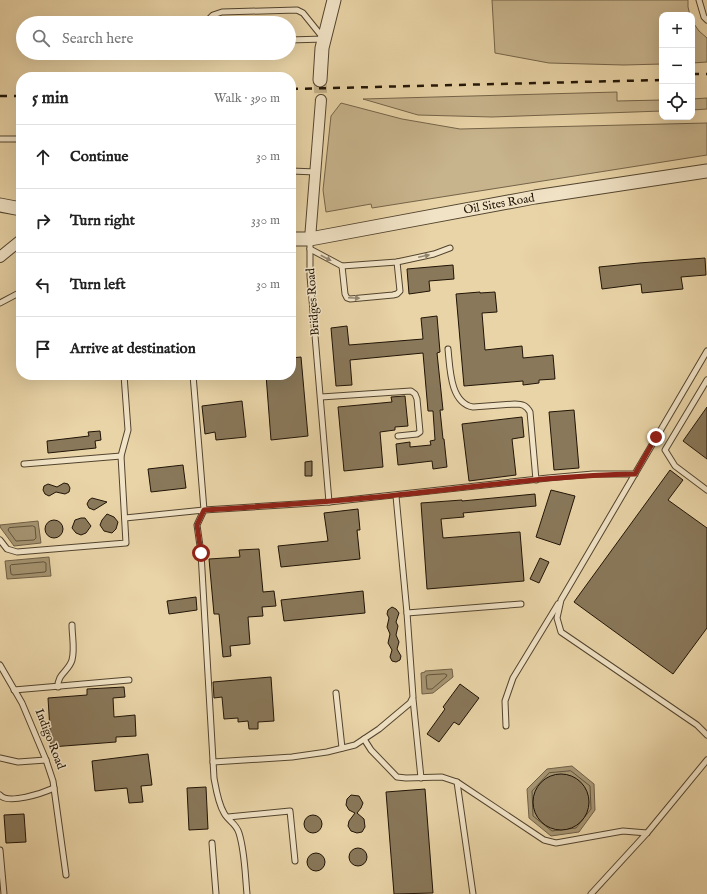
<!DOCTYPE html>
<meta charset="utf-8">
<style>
:root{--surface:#fff;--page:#f2f2f2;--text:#222;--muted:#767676;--line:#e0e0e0}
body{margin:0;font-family:"IM FELL English",serif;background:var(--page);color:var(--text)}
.controls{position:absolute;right:12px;top:12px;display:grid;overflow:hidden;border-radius:8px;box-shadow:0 4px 16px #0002}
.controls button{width:36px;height:36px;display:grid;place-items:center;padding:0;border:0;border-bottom:1px solid var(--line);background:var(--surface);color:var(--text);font:20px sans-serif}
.stop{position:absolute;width:12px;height:12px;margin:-9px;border:3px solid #8f2418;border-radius:50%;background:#fff}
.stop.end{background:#8f2418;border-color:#fff;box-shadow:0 1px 4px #0008}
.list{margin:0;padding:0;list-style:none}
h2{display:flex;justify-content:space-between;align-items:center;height:52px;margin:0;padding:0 16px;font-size:17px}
h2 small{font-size:13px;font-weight:400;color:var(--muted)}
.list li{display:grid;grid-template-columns:26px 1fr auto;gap:12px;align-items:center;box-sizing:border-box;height:64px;padding:0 16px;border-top:1px solid var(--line)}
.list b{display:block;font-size:15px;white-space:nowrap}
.list em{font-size:13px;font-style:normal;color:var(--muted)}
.icon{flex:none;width:22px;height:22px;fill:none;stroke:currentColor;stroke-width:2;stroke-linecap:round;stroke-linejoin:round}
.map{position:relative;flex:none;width:707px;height:894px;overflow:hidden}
.search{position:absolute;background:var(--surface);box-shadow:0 4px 16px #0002;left:16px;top:16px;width:280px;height:44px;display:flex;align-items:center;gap:10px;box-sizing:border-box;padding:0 14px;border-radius:22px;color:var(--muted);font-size:15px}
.panel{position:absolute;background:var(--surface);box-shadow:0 4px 16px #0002;left:16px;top:72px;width:280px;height:308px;border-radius:16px}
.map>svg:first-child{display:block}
.green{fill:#c7b38c;stroke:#746449}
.water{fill:#a59370;stroke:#706046}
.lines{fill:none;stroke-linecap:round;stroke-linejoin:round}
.shore{stroke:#62543b;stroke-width:1}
.building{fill:#89785a;stroke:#201406}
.tertiary-tunnel{stroke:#c1ae87;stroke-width:13;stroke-dasharray:13 6;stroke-linecap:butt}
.service-casing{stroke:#52442e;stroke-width:7}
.minor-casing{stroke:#52442e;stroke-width:12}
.tertiary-casing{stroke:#52442e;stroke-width:15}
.service{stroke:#f1e3c6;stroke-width:5}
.minor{stroke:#f1e3c6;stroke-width:10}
.tertiary{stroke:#f1e3c6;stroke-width:13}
.rail{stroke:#201406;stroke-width:2.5;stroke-dasharray:7 7;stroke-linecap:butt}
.oneway{fill:#938670}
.route{stroke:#8f2418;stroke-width:5}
.labels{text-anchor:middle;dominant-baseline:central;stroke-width:3;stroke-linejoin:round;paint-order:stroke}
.street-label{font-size:12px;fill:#201406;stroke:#f1e3c6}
</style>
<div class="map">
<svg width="707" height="894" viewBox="0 0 707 894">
<rect width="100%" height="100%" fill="#e9d4a7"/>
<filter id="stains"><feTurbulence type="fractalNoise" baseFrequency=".005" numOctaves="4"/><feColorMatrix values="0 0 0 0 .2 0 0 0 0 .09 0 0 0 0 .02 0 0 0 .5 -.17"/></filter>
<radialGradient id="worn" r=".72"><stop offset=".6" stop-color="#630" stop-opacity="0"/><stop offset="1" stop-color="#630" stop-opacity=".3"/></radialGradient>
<g class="green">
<polygon points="492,0 688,0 688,7 690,15 662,15 662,64 624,65 549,63 495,53"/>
<polygon points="692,21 699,31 707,38 707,62 692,63"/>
<polygon points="617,92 617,101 662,100 662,111 492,117 418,115 363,99"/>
<polygon points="707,98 707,109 692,110 692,99"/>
<polygon points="341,103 402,119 460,129 707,123 707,155 372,208 371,204 326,212 323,190 331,116"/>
</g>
<g class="water">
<polygon points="38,521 41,543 14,546 0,527 0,525"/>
<polygon points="49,557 51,576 7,579 5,561"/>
<polygon points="452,669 453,677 433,693 422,694 421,673 425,672 425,671"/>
<polygon points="572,766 594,784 595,810 579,832 551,836 529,818 527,789 547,769"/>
</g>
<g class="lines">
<g class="shore">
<polygon points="33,526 35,527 36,538 34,540 16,541 8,530 9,528"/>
<polygon points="44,562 46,563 46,571 45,572 13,575 11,574 10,566 11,565"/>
<polygon points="445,674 447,675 446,677 432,689 427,689 426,676 428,675"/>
<polygon points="571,771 590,786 591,809 576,828 552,831 533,816 532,791 549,773"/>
<polygon points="569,776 585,789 586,807 574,823 553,826 538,813 537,793 551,777"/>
<polygon points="567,782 579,792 580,805 570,818 555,820 544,810 543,795 554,783"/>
</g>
</g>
<g class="building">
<polygon points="705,258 706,275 681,277 683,289 642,293 641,284 602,289 599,267 639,263"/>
<polygon points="453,265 454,279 429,281 430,291 409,294 407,269"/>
<polygon points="480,292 480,293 495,292 497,312 482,313 485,350 522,346 523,358 553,355 555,379 539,380 539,383 523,385 523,381 464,386 456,294"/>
<polygon points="437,316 440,352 437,353 443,410 440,410 443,439 444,439 447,467 433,469 432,461 398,465 396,444 410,442 410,447 431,445 430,441 435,440 433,411 428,411 423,353 350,360 352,385 336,386 331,328 347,326 349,345 423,339 421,318"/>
<polygon points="301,357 308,436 271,440 266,375 291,375 291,358"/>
<polygon points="405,396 408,426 395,427 395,430 380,432 383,467 344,471 338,407 392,402 391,397"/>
<polygon points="242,401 246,437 216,440 215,432 205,434 202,406"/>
<polygon points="707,407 707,459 683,441"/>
<polygon points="574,410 579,468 554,470 549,412"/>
<polygon points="522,417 524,437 512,439 516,475 469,481 462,424"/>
<polygon points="100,431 101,440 95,441 96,448 48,453 47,441 89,436 88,432"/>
<polygon points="312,461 312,476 305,476 305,462"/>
<polygon points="183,465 186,488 151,492 148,469"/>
<polygon points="670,470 683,480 668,500 707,528 707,628 673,674 574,602"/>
<polygon points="64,483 68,484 70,488 69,492 65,494 56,492 49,496 45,494 43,490 44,486 48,484 57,487"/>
<polygon points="551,490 575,496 560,545 536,537"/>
<polygon points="535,494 536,506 463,513 464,517 441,519 443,538 520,532 524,581 427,589 421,503 462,500 462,501"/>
<polygon points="92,498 107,502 94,510 89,508 87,504 89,500"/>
<polygon points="358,509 360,530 357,530 360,559 281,567 278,546 328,541 324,513"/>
<polygon points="107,514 114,517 118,522 116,529 112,533 104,531 100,525 102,520"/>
<polygon points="81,518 85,518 91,526 86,533 81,535 76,533 72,528 75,520"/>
<circle cx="54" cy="529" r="9"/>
<polygon points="259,549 263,592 274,591 276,606 262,607 263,616 248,617 250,644 230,646 231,656 223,657 219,614 214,614 209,559 240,557 239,550"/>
<polygon points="540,558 549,562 539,583 530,579"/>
<polygon points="363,591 365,613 284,621 281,600"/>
<polygon points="196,597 197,610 169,614 167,601"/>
<polygon points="392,607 396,609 399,613 396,622 398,626 396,635 399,642 397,649 401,656 400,660 396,662 392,661 390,657 392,650 388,643 390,634 387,627 389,618 387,614 388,610"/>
<polygon points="271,677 274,721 258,722 258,729 249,729 248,721 238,722 238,718 224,719 222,697 214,698 213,682"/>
<polygon points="460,684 479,698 459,725 454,722 439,742 427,734 445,709 443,707"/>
<polygon points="124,687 125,697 113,698 114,717 135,715 136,736 116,737 116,742 51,747 48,698 87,695 87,689"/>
<polygon points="148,754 152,785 141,786 143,802 129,803 127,788 95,791 92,761"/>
<circle cx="561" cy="802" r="28"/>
<polygon points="206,787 208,829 189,830 187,788"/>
<polygon points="425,789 433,893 394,894 386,792"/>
<polygon points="351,795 359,796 363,803 361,808 357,813 364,819 365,827 362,832 357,833 351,831 348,826 349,821 355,813 349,810 346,805 347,799"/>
<polygon points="24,814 26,842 6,843 4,815"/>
<circle cx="313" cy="824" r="9"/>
<circle cx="358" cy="857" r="9"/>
<circle cx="316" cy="862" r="9"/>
</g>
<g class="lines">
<polyline class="tertiary-tunnel" points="320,80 321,100"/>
<g class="service-casing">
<g id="service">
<polyline points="699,0 704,17 707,20"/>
<polyline points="208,23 209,19 213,15 222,12 297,10 303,13 324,39 289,40"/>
<polyline points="0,139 21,139"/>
<polyline points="291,171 316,172"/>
<polyline points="310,240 310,276 329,502"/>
<polyline points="310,249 342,266 397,262 434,254 450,248"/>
<polyline points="342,266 345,294 347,298 350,299 393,295 397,294 400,291 397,262"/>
<polyline points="0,303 17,294 21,294"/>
<path d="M448 349C450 368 450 403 473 407L515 404C522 404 526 405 530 412L536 480"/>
<polyline points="707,351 561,600 557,618 561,632 697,725 707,735"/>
<path d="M193 375 204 510 197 525 201 553 214 778C216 789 218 803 224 813 228 821 236 823 239 833 245 852 245 874 247 894"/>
<polyline points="707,380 665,450 675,466 707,490"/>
<polyline points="321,397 411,391 415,394 417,399 420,432 417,434 398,436"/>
<polyline points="24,464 121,456"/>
<polyline points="396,496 407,613 521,604"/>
<polyline points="125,518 204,510 329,502 548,478 593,474 635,474"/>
<polyline points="0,540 7,549 17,552 126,543 121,456 128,430 124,375"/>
<polyline points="0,665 22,703 46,760 53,781 66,875"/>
<path d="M58 687C57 674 69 671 72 660 75 649 72 636 72 625"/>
<polyline points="14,690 129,680"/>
<polyline points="336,693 342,748"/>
<polyline points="413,699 421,778"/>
<polyline points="506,726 505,701 513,678 558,604"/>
<polyline points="364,739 371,750 397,777 406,778 442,777 457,782 544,840 556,843 623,831 647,833"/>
<polyline points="0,758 18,762 46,760"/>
<polyline points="213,762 292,757 327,752 355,745 379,729 410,703 413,697 407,613"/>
<polyline points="457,782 473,894"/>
<path d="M0 795C8 805 43 793 54 788"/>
<polyline points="228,817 290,811 295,861"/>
<polyline points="212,843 216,894"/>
<polyline points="0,850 4,894"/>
<polyline points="591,894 647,833 707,760"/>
</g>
</g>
<g class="minor-casing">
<g id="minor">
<polyline points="310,239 321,100"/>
<polyline points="0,257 21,240"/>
</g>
</g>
<g class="tertiary-casing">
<g id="tertiary">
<polyline points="320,80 322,48 334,0"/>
<polyline points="0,205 21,209"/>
<polyline points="291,239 310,239 535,197 707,171"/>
</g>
</g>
<use href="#service" class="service"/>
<use href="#minor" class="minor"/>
<use href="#tertiary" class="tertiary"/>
<g class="rail">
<polyline points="692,74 707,74"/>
<polyline points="291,89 662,80"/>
<polyline points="0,96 21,96"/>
</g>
</g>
<defs><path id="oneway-solid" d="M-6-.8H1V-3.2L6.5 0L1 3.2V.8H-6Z"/></defs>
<g class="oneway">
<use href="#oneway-solid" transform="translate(424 256) rotate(-12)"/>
<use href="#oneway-solid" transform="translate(326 258) rotate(28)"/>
<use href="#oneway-solid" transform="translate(354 298) rotate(2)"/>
</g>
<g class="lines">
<path class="route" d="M201 553 197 525 204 510C269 506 333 502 397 495 476 487 555 475 635 474L656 437"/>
</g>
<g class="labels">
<g class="street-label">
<text transform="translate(499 204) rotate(-10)">Oil Sites Road</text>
<text transform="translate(313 302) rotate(-94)">Bridges Road</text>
<text transform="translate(50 739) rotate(69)">Indigo Road</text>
</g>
</g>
<rect width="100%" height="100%" filter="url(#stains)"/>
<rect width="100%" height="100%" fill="url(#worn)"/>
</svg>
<div class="controls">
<button>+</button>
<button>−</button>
<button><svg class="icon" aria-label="locate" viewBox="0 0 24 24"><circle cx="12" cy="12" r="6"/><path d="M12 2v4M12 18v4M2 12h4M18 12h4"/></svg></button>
</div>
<div class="stop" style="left:201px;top:553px"></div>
<div class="stop end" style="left:656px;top:437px"></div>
<div class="search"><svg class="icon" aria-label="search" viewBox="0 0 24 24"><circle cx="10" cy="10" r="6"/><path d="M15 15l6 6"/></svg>Search here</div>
<section class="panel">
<h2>5 min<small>Walk · 390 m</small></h2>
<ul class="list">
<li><svg class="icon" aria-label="ahead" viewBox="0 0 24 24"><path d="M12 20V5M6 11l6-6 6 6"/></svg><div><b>Continue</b></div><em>30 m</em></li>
<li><svg class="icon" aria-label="right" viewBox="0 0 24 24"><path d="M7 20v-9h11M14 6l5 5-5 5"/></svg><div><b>Turn right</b></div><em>330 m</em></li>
<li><svg class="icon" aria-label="left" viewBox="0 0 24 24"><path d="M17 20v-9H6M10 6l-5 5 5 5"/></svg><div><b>Turn left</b></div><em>30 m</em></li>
<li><svg class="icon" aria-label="arrive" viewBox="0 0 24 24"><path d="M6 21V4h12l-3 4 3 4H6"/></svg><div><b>Arrive at destination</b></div></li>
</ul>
</section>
</div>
